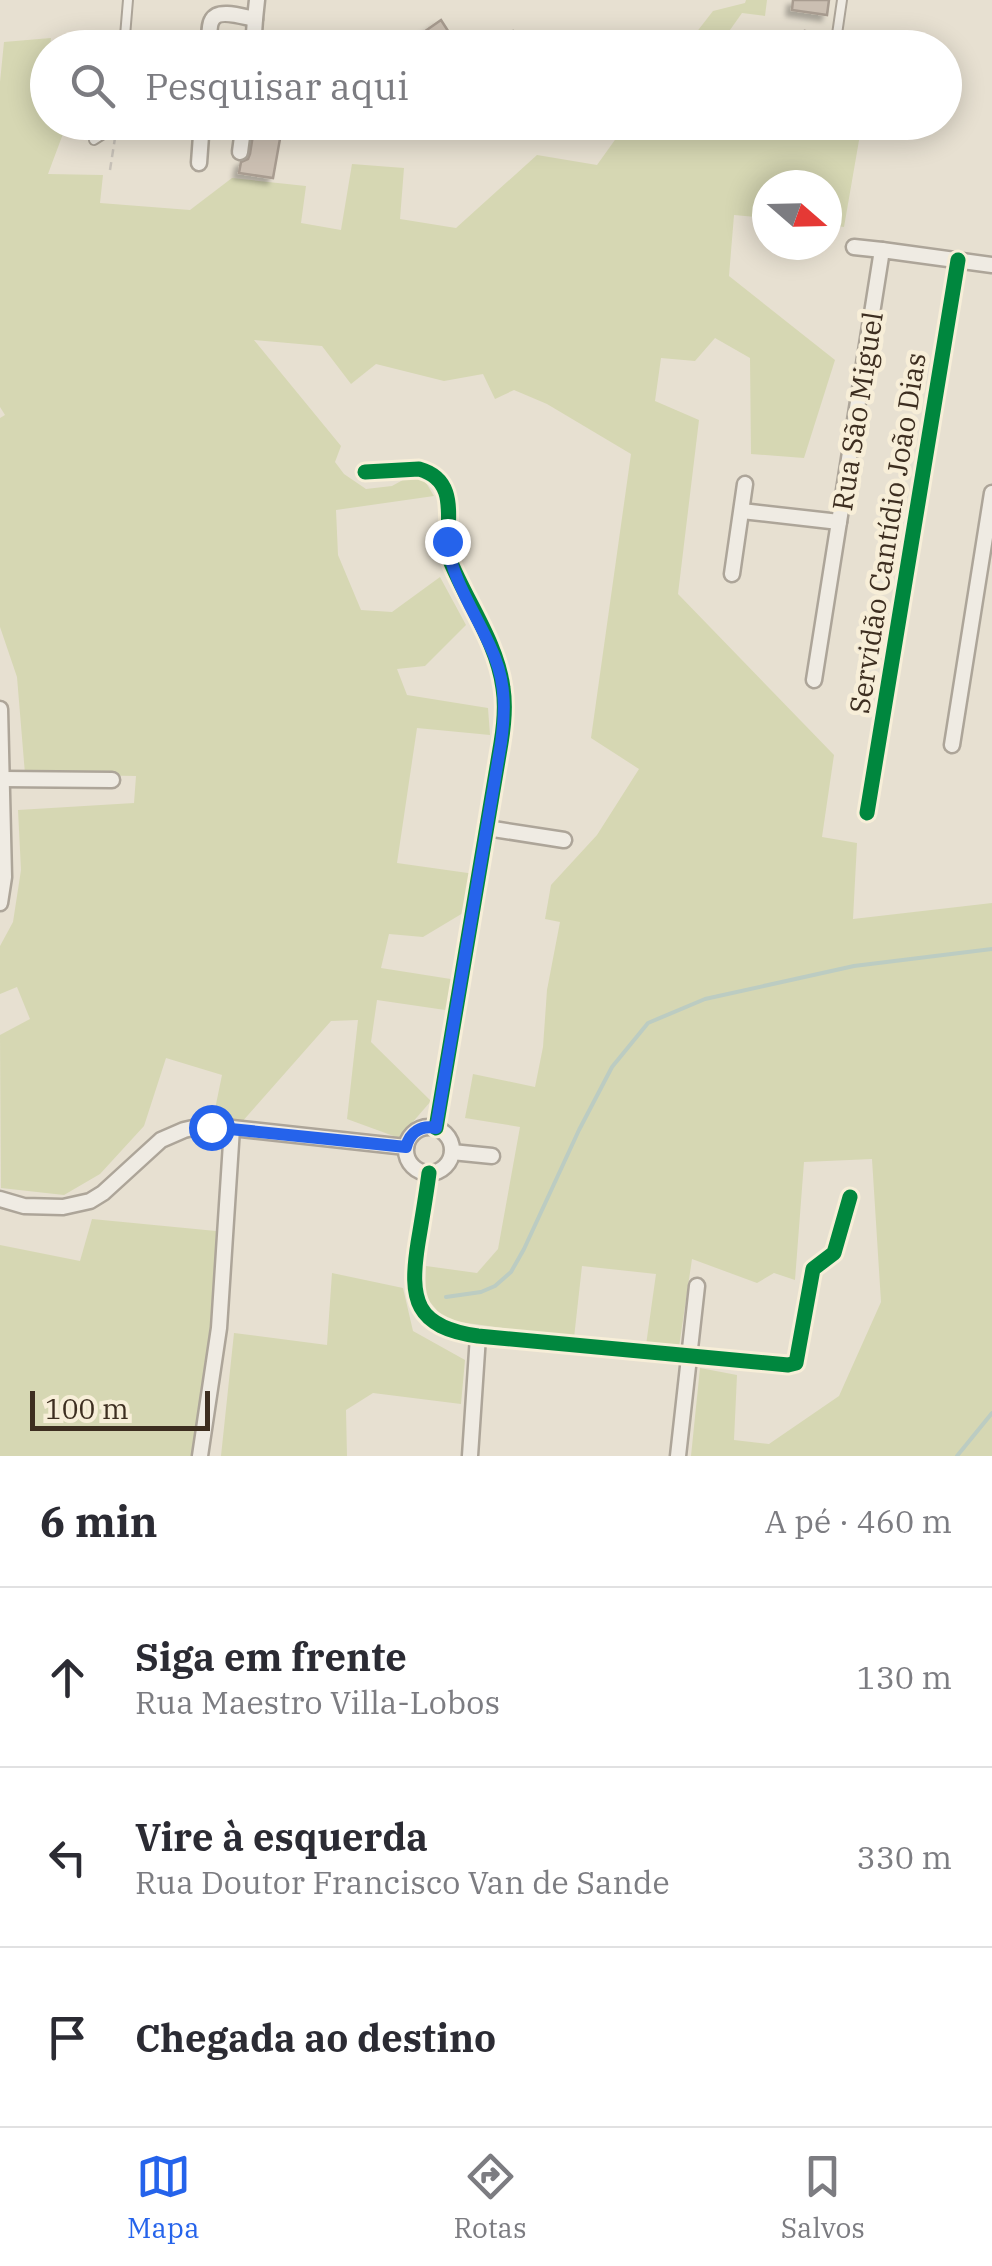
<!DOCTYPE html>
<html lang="pt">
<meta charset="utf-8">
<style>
:root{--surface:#fff;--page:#f7f7f7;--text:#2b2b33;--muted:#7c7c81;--line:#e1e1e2;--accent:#2563eb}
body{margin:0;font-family:"IBM Plex Serif",serif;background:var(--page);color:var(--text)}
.compass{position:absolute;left:752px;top:170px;width:90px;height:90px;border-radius:50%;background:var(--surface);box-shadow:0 5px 25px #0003;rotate:110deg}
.scale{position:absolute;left:30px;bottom:25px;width:180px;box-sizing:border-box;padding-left:10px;border:5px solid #3d2e20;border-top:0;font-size:28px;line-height:35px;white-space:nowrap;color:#3d2e20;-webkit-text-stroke:8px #f7eed8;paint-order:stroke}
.stop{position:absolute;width:30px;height:30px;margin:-22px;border:8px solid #2563eb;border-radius:50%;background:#fff}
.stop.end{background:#2563eb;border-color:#fff;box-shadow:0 2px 10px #0008}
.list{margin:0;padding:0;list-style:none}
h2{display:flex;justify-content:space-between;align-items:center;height:130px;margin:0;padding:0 40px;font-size:42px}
h2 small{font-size:32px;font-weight:400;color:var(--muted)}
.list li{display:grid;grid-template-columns:65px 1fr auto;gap:30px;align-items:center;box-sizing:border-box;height:180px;padding:0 40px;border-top:2px solid var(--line)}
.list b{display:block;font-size:38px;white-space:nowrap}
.list p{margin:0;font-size:32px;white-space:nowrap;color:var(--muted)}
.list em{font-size:32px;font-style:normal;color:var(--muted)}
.icon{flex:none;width:55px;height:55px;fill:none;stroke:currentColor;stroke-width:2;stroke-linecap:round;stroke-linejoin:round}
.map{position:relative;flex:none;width:992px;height:1456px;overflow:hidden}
.search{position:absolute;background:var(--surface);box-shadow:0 5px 25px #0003;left:30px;right:30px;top:30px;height:110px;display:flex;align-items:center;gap:25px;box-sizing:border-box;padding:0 35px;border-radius:55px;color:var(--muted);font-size:38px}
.sheet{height:670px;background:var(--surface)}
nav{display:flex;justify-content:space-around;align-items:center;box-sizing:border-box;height:140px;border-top:2px solid var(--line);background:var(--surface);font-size:28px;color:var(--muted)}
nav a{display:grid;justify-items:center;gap:5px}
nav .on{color:var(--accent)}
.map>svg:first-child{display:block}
.green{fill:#d6d7b3}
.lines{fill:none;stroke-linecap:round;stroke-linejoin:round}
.stream{stroke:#bcccc2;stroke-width:4}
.building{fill:#cbbfb2;stroke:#a89c90;stroke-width:2.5;filter:url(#shadow)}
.lane-casing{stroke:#ada599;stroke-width:12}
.street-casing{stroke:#ada599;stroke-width:19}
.path{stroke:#c8c2b9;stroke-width:2.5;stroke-dasharray:8 5;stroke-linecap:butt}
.lane{stroke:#efebe3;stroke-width:8}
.street{stroke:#efebe3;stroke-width:14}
.cycleway-casing{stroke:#f7eed8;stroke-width:21}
.cycleway{stroke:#00873e;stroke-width:15}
.route{stroke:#2563eb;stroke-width:12}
.labels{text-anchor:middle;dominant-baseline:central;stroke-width:9;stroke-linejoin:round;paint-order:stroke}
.street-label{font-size:28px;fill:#3d2e20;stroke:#f7eed8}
</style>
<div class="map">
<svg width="992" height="1456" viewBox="0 0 992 1456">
<defs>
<filter id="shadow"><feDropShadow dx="-5.5" dy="5.5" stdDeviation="2.5" flood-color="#0004"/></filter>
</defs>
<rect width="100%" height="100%" fill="#e7e0d1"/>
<g class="green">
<polygon points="746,0 767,0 765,16 742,13 718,47 685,47 713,11 745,3"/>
<polygon points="51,38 50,47 48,48 48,122 67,123 48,174 103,175 100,203 190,210 232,178 306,186 301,223 341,230 352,164 404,168 400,219 456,228 537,155 597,165 627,123 685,123 683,135 715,123 862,123 844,227 827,225 827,185 767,185 767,218 734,215 729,276 835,360 804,458 751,454 750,358 715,338 695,361 661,358 655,401 699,420 678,594 834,755 822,837 857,843 853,919 992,903 992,1456 691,1456 700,1368 737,1375 734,1440 769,1444 839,1396 881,1302 872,1159 804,1162 795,1280 774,1273 757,1283 692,1259 679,1347 646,1345 656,1274 582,1266 574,1338 445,1320 425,1296 426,1266 477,1273 498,1249 520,1127 465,1118 473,1074 535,1087 543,1047 547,990 560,922 545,919 551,885 597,835 639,769 591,738 631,454 547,404 514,390 495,399 483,374 444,381 376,364 351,384 322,346 254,340 341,446 335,462 344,474 366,489 392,486 419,471 434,496 336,510 338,555 361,610 392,612 440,577 466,625 425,666 397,669 407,695 488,708 490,735 417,728 397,863 475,874 468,910 423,937 389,934 381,968 457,980 452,1011 377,1000 371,1042 431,1101 399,1138 347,1119 358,1020 331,1021 241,1123 214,1114 222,1075 166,1058 144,1126 100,1174 64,1195 1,1188 0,1035 30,1019 17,987 0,994 0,946 13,922 21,870 18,810 134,803 136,776 25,774 17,677 0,627 0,418 5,415 0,407 0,82 4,42"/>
<polygon points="92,1219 216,1231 215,1325 202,1413 192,1456 0,1456 0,1245 80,1261"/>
<polygon points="332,1273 403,1288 413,1331 465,1360 461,1404 373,1393 346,1410 347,1456 221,1456 234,1333 327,1345"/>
</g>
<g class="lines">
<g class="stream">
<polyline points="446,1297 481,1292 495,1286 511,1272 524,1249 579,1130 612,1067 648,1023 705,999 854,966 992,949"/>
<polyline points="957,1456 992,1413"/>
</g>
</g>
<g class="building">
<polygon points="793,0 829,0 827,15 792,10"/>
<polygon points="441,20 459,48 401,48"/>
<polygon points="513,31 519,39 528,35 541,48 499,48 501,35"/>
<polygon points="805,31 829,35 828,48 803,48"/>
<polygon points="255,122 283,122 273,178 239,173 241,162 248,159 250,154"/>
</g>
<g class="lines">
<g class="lane-casing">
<g id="lane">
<polyline points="124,48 128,0"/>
<polyline points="835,48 842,0"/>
<polyline points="94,140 116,126 117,122"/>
</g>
</g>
<g class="street-casing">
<g id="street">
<path d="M209 48C210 41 208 26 212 20 218 8 244 17 255 19L257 0"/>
<polyline points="253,48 255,19"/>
<polyline points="240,152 244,122"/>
<polyline points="199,163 202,122"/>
<polyline points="854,247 882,250"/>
<path d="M365 472 419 469C462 481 444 524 449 558 466 601 497 642 503 688 506 707 504 725 501 743L436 1128"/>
<polyline points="742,511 839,522"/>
<polyline points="732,574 745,484"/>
<polyline points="814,680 882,250 992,265"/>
<polyline points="0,709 4,877 0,903"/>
<polyline points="952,745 992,493"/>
<polyline points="3,779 112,780"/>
<polyline points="867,813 958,260"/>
<polyline points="487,828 564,840"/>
<circle cx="429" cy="1150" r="23"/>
<polyline points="452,1152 492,1156"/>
<path d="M429 1173C426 1196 422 1219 418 1243 409 1300 415 1327 478 1336L788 1365 796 1363 813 1269 834 1253 850 1197"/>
<polyline points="0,1199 24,1206 63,1207 90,1201 103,1193 161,1140 184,1130 197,1127 232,1128 406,1147"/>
<polyline points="200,1456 219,1328 232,1128"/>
<polyline points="470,1456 478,1336"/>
<polyline points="678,1456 697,1286"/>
</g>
</g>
<polyline class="path" points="110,170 115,138"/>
<use href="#lane" class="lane"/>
<use href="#street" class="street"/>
<g class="cycleway-casing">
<g id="cycleway">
<path d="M365 472 419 469C462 481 444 524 449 558 466 601 497 642 503 688 506 707 504 725 501 743L436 1128"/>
<polyline points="867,813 958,260"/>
<path d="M429 1173C426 1196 422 1219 418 1243 409 1300 415 1327 478 1336L788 1365 796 1363 813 1269 834 1253 850 1197"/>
</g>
</g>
<use href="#cycleway" class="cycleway"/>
</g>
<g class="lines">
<path class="route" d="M211 1127 406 1147C410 1132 421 1125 436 1128L501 743C505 714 506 686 495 658 480 619 452 583 447 541"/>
</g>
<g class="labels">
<g class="street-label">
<text transform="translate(857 411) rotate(-81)">Rua São Miguel</text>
<text transform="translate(887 533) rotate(-81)">Servidão Cantídio João Dias</text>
</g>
</g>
</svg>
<svg class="compass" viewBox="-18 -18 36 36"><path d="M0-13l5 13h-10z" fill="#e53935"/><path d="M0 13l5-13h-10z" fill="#7c7c81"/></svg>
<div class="scale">100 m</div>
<div class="stop" style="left:211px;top:1127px"></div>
<div class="stop end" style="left:447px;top:541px"></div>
<div class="search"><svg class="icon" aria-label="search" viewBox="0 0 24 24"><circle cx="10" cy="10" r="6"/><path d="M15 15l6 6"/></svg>Pesquisar aqui</div>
</div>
<section class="sheet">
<h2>6 min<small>A pé · 460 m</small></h2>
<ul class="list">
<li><svg class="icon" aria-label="ahead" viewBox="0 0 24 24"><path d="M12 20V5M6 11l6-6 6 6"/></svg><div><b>Siga em frente</b><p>Rua Maestro Villa-Lobos</p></div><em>130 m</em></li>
<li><svg class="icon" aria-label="left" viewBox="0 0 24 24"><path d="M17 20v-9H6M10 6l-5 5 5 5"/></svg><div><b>Vire à esquerda</b><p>Rua Doutor Francisco Van de Sande</p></div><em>330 m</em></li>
<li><svg class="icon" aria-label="arrive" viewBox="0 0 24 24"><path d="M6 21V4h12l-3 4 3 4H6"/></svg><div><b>Chegada ao destino</b></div></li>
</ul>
</section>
<nav>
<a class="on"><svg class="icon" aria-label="map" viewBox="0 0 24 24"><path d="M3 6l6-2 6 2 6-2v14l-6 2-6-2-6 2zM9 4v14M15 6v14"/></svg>Mapa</a>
<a><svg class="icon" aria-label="directions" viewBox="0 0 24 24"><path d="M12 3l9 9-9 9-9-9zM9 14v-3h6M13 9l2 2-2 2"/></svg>Rotas</a>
<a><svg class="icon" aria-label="saved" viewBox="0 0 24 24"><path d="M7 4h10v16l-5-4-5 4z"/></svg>Salvos</a>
</nav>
